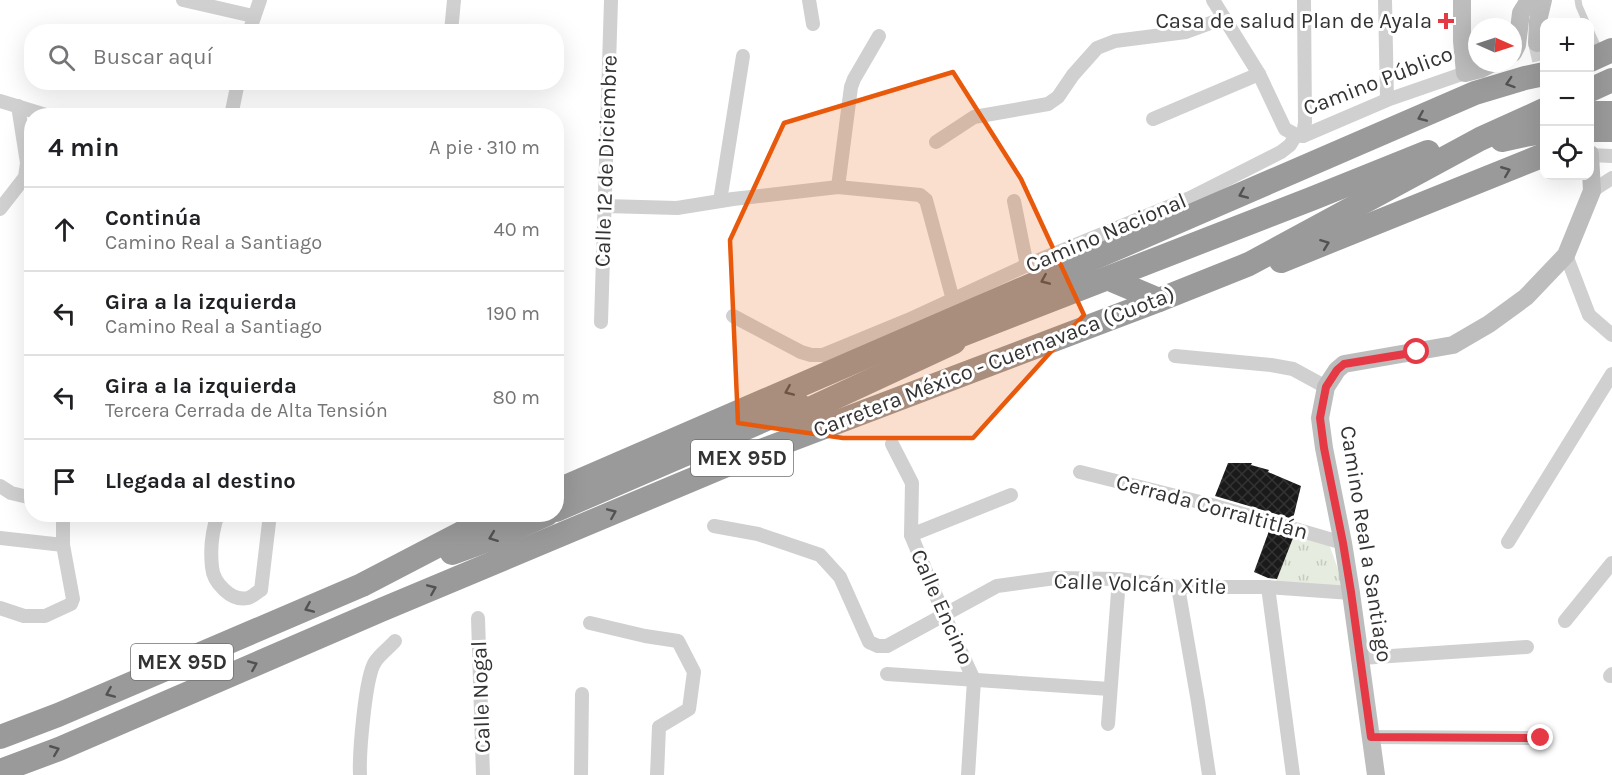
<!DOCTYPE html>
<html lang="es">
<meta charset="utf-8">
<style>
:root{--surface:#fff;--page:#f6f6f6;--text:#202124;--muted:#757577;--line:#e0e0e0}
body{margin:0;font-family:Karla,sans-serif;background:var(--page);color:var(--text)}
.controls{position:absolute;right:18px;top:18px;display:grid;overflow:hidden;border-radius:12px;box-shadow:0 6px 24px #0002}
.controls button{width:54px;height:54px;display:grid;place-items:center;padding:0;border:0;border-bottom:2px solid var(--line);background:var(--surface);color:var(--text);font:30px sans-serif}
.compass{position:absolute;left:1468px;top:18px;width:54px;height:54px;border-radius:50%;background:var(--surface);box-shadow:0 6px 24px #0002;rotate:93deg}
.stop{position:absolute;width:18px;height:18px;margin:-14px;border:4px solid #e63946;border-radius:50%;background:#fff}
.stop.end{background:#e63946;border-color:#fff;box-shadow:0 2px 6px #0008}
.list{margin:0;padding:0;list-style:none}
h2{display:flex;justify-content:space-between;align-items:center;height:78px;margin:0;padding:0 24px;font-size:26px}
h2 small{font-size:20px;font-weight:400;color:var(--muted)}
.list li{display:grid;grid-template-columns:39px 1fr auto;gap:18px;align-items:center;box-sizing:border-box;height:84px;padding:0 24px;border-top:2px solid var(--line)}
.list b{display:block;font-size:22px;white-space:nowrap}
.list p{margin:0;font-size:20px;white-space:nowrap;color:var(--muted)}
.list em{font-size:20px;font-style:normal;color:var(--muted)}
.icon{flex:none;width:33px;height:33px;fill:none;stroke:currentColor;stroke-width:2;stroke-linecap:round;stroke-linejoin:round}
.map{position:relative;flex:none;width:1612px;height:775px;overflow:hidden}
.search{position:absolute;background:var(--surface);box-shadow:0 6px 24px #0002;left:24px;top:24px;width:540px;height:66px;display:flex;align-items:center;gap:15px;box-sizing:border-box;padding:0 21px;border-radius:24px;color:var(--muted);font-size:22px}
.panel{position:absolute;background:var(--surface);box-shadow:0 6px 24px #0002;left:24px;top:108px;width:540px;height:414px;border-radius:24px}
.map>svg:first-child{display:block}
.grass{fill:url(#grass-tufts)}
.building{fill:url(#building-cross-hatch)}
.lines{fill:none;stroke-linecap:round;stroke-linejoin:round}
.secondary-tunnel{stroke:#d6d6d6;stroke-width:18;stroke-dasharray:18 9;stroke-linecap:butt}
.lane{stroke:#d0d0d0;stroke-width:7}
.street{stroke:#d0d0d0;stroke-width:14}
.secondary{stroke:#bdbdbd;stroke-width:18}
.highway{stroke:#9a9a9a;stroke-width:24}
.oneway{stroke:#525252}
.route{stroke:#e63946;stroke-width:8}
.marked{fill:#e8590c;fill-opacity:0.2;stroke:#e8590c;stroke-width:4.5;stroke-linejoin:round}
.poi-dot{fill:#e63946;stroke:#fff;stroke-width:2}
.labels{text-anchor:middle;dominant-baseline:central;stroke-width:6;stroke-linejoin:round;paint-order:stroke}
.shield{fill:#fff;stroke:#707070;stroke-width:1.5}
.shield-label{font-size:21px;font-weight:bold;fill:#333}
.poi-label{font-size:22px;fill:#333;stroke:#fff;text-anchor:end}
.street-label{font-size:22px;fill:#333;stroke:#fff}
</style>
<div class="map">
<svg width="1612" height="775" viewBox="0 0 1612 775">
<defs>
<pattern id="grass-tufts" width="24" height="20" patternUnits="userSpaceOnUse" patternTransform="scale(1.5)"><rect width="24" height="20" fill="#e6ecdf"/><path d="M3 7l-1-3M5 7V3M7 7l1-3M15 17l-1-3M17 17v-4M19 17l1-3" fill="none" stroke="#c6cbc0"/></pattern>
<pattern id="building-cross-hatch" width="8" height="8" patternUnits="userSpaceOnUse" patternTransform="scale(1.5)"><rect width="8" height="8" fill="#1a1a1a"/><path d="M0 0l8 8M0 8l8-8" fill="none" stroke="#333"/></pattern>
</defs>
<rect width="100%" height="100%" fill="#fff"/>
<polygon class="grass" points="1293,536 1329,544 1345,589 1276,581"/>
<g class="building">
<polygon points="1228,463 1252,463 1251,465 1269,470 1268,472 1301,486 1293,519 1215,496"/>
<polygon points="1269,531 1293,538 1277,579 1268,578 1254,572"/>
</g>
<g class="lines">
<polyline class="secondary-tunnel" points="1537,43 1544,72"/>
<g class="lane">
<polyline points="1578,0 1579,6 1586,22"/>
<polyline points="1590,30 1600,52"/>
</g>
<g class="street">
<polyline points="183,0 253,16"/>
<polyline points="809,0 813,24"/>
<polyline points="1213,0 1259,74 1285,129 1296,135 1303,136 1387,100 1465,73"/>
<polyline points="1385,0 1387,100"/>
<polyline points="249,32 260,0"/>
<polyline points="451,32 454,0"/>
<polyline points="0,101 49,116"/>
<polyline points="91,116 121,116"/>
<polyline points="231,116 238,82"/>
<polyline points="1153,119 1259,74"/>
<polyline points="1303,136 1305,122 1304,0"/>
<polyline points="936,142 974,117 1048,104 1058,97 1073,75 1097,48 1115,41 1186,32 1224,18"/>
<polyline points="1590,155 1612,156"/>
<polyline points="838,187 851,87 854,79 879,36"/>
<polyline points="1592,191 1612,178"/>
<polyline points="720,201 743,56"/>
<polyline points="1014,201 1027,266"/>
<polyline points="605,206 677,208 733,199 838,187 920,195 926,200 953,300"/>
<polyline points="0,209 25,177 27,163 18,106"/>
<polyline points="1566,255 1589,315 1612,335"/>
<polyline points="733,316 801,352 811,355 823,355 908,320 1034,262 1190,198 1281,152 1290,145 1296,135"/>
<polyline points="601,322 611,0"/>
<polyline points="1175,356 1271,365 1293,369 1326,387"/>
<polyline points="892,444 912,483 911,535 944,615 974,680 968,775"/>
<polyline points="1080,472 1212,505 1343,543"/>
<polyline points="0,486 11,493 32,498"/>
<path d="M218 514C212 531 210 549 212 567 213 582 231 602 248 598 252 597 257 592 261 590L270 514"/>
<polyline points="714,526 758,534 820,555 840,577 869,642 878,646 887,646 997,586 1055,578 1119,579 1178,587 1268,587 1351,593"/>
<polyline points="911,535 1011,495"/>
<polyline points="0,538 63,545"/>
<polyline points="1508,542 1612,374"/>
<polyline points="1178,587 1198,702 1209,775"/>
<polyline points="1268,587 1293,775"/>
<polyline points="0,608 24,616 45,616 71,604 73,599 63,545 63,514"/>
<polyline points="478,618 483,775"/>
<polyline points="1565,621 1612,563"/>
<polyline points="590,623 645,636 678,641 694,672 689,709 659,727 657,775"/>
<polyline points="1361,658 1527,647"/>
<polyline points="887,674 1110,689"/>
<polyline points="1610,676 1612,674"/>
<polyline points="1108,724 1119,579"/>
<polyline points="1371,737 1541,738"/>
<path d="M360 775C359 755 365 677 375 662 380 654 389 648 395 641"/>
<polyline points="581,775 582,694"/>
</g>
<g class="secondary">
<polyline points="1462,0 1462,41 1465,73 1481,69 1493,63"/>
<polyline points="1537,43 1538,21 1543,0"/>
<polyline points="1513,53 1517,45 1521,13 1529,0"/>
<polyline points="1376,775 1351,593 1343,543 1324,448 1320,418 1326,387 1337,370 1344,364 1453,345 1489,324 1526,297 1566,255 1592,191 1590,154"/>
</g>
<g class="highway">
<polyline points="1590,60 1612,50"/>
<polyline points="1590,90 1612,80"/>
<polyline points="1590,113 1612,113"/>
<polyline points="1590,130 1612,130"/>
<polyline points="1502,140 1525,135 1544,132"/>
<polyline points="1281,261 1544,155"/>
<polyline points="1114,281 1159,300"/>
<polyline points="938,344 1311,199 1428,152"/>
<polyline points="789,422 812,408 954,342"/>
<polyline points="556,491 1475,93 1525,78 1544,74"/>
<polyline points="556,510 799,405"/>
<polyline points="452,553 496,537 547,514"/>
<polyline points="0,737 58,715 362,585 483,522 501,514"/>
<polyline points="0,771 59,749 381,610 753,454 1159,300 1249,264 1480,139 1544,110"/>
</g>
</g>
<defs><path id="oneway-chevron" d="M-2-3.5L2.5 0L-2 3.5" fill="none" stroke-width="1.6" stroke-linecap="round" stroke-linejoin="round" transform="scale(1.5)"/></defs>
<g class="oneway">
<use href="#oneway-chevron" transform="translate(1510 83) rotate(162)"/>
<use href="#oneway-chevron" transform="translate(1422 117) rotate(157)"/>
<use href="#oneway-chevron" transform="translate(1506 171) rotate(-22)"/>
<use href="#oneway-chevron" transform="translate(1243 194) rotate(157)"/>
<use href="#oneway-chevron" transform="translate(1325 244) rotate(-21)"/>
<use href="#oneway-chevron" transform="translate(1045 280) rotate(157)"/>
<use href="#oneway-chevron" transform="translate(789 391) rotate(157)"/>
<use href="#oneway-chevron" transform="translate(612 513) rotate(-23)"/>
<use href="#oneway-chevron" transform="translate(493 537) rotate(159)"/>
<use href="#oneway-chevron" transform="translate(432 589) rotate(-23)"/>
<use href="#oneway-chevron" transform="translate(309 608) rotate(157)"/>
<use href="#oneway-chevron" transform="translate(253 665) rotate(-23)"/>
<use href="#oneway-chevron" transform="translate(110 693) rotate(157)"/>
<use href="#oneway-chevron" transform="translate(55 750) rotate(-22)"/>
</g>
<g class="lines">
<polyline class="route" points="1417,352 1344,364 1337,370 1326,387 1320,418 1324,448 1343,543 1351,592 1371,737 1541,738"/>
</g>
<path class="marked" d="M953 72 1021 179 1084 315 973 438H843L738 423 730 240 784 123Z"/>
<path class="poi-dot" d="M1443 12h6v6h6v6h-6v6h-6v-6h-6v-6h6z"/>
<g class="labels">
<g class="shield">
<rect x="691" y="440" width="102" height="36" rx="4.5"/>
<rect x="131" y="644" width="102" height="36" rx="4.5"/>
</g>
<g class="shield-label">
<text x="742" y="458">MEX 95D</text>
<text x="182" y="662">MEX 95D</text>
</g>
<g class="poi-label">
<text x="1432" y="21">Casa de salud Plan de Ayala</text>
</g>
<g class="street-label">
<text transform="translate(1378 81) rotate(-21)">Camino Público</text>
<text transform="translate(606 161) rotate(-88)">Calle 12 de Diciembre</text>
<text transform="translate(1106 233) rotate(-23)">Camino Nacional</text>
<text transform="translate(994 362) rotate(-21)">Carretera México - Cuernavaca (Cuota)</text>
<text transform="translate(1212 507) rotate(15)">Cerrada Corraltitlán</text>
<text transform="translate(1366 544) rotate(81)">Camino Real a Santiago</text>
<text transform="translate(1140 584) rotate(2)">Calle Volcán Xitle</text>
<text transform="translate(942 607) rotate(66)">Calle Encino</text>
<text transform="translate(481 697) rotate(-92)">Calle Nogal</text>
</g>
</g>
</svg>
<div class="controls">
<button>+</button>
<button>−</button>
<button><svg class="icon" aria-label="locate" viewBox="0 0 24 24"><circle cx="12" cy="12" r="6"/><path d="M12 2v4M12 18v4M2 12h4M18 12h4"/></svg></button>
</div>
<svg class="compass" viewBox="-18 -18 36 36"><path d="M0-13l5 13h-10z" fill="#e53935"/><path d="M0 13l5-13h-10z" fill="#757577"/></svg>
<div class="stop" style="left:1417px;top:352px"></div>
<div class="stop end" style="left:1541px;top:738px"></div>
<div class="search"><svg class="icon" aria-label="search" viewBox="0 0 24 24"><circle cx="10" cy="10" r="6"/><path d="M15 15l6 6"/></svg>Buscar aquí</div>
<section class="panel">
<h2>4 min<small>A pie · 310 m</small></h2>
<ul class="list">
<li><svg class="icon" aria-label="ahead" viewBox="0 0 24 24"><path d="M12 20V5M6 11l6-6 6 6"/></svg><div><b>Continúa</b><p>Camino Real a Santiago</p></div><em>40 m</em></li>
<li><svg class="icon" aria-label="left" viewBox="0 0 24 24"><path d="M17 20v-9H6M10 6l-5 5 5 5"/></svg><div><b>Gira a la izquierda</b><p>Camino Real a Santiago</p></div><em>190 m</em></li>
<li><svg class="icon" aria-label="left" viewBox="0 0 24 24"><path d="M17 20v-9H6M10 6l-5 5 5 5"/></svg><div><b>Gira a la izquierda</b><p>Tercera Cerrada de Alta Tensión</p></div><em>80 m</em></li>
<li><svg class="icon" aria-label="arrive" viewBox="0 0 24 24"><path d="M6 21V4h12l-3 4 3 4H6"/></svg><div><b>Llegada al destino</b></div></li>
</ul>
</section>
</div>
